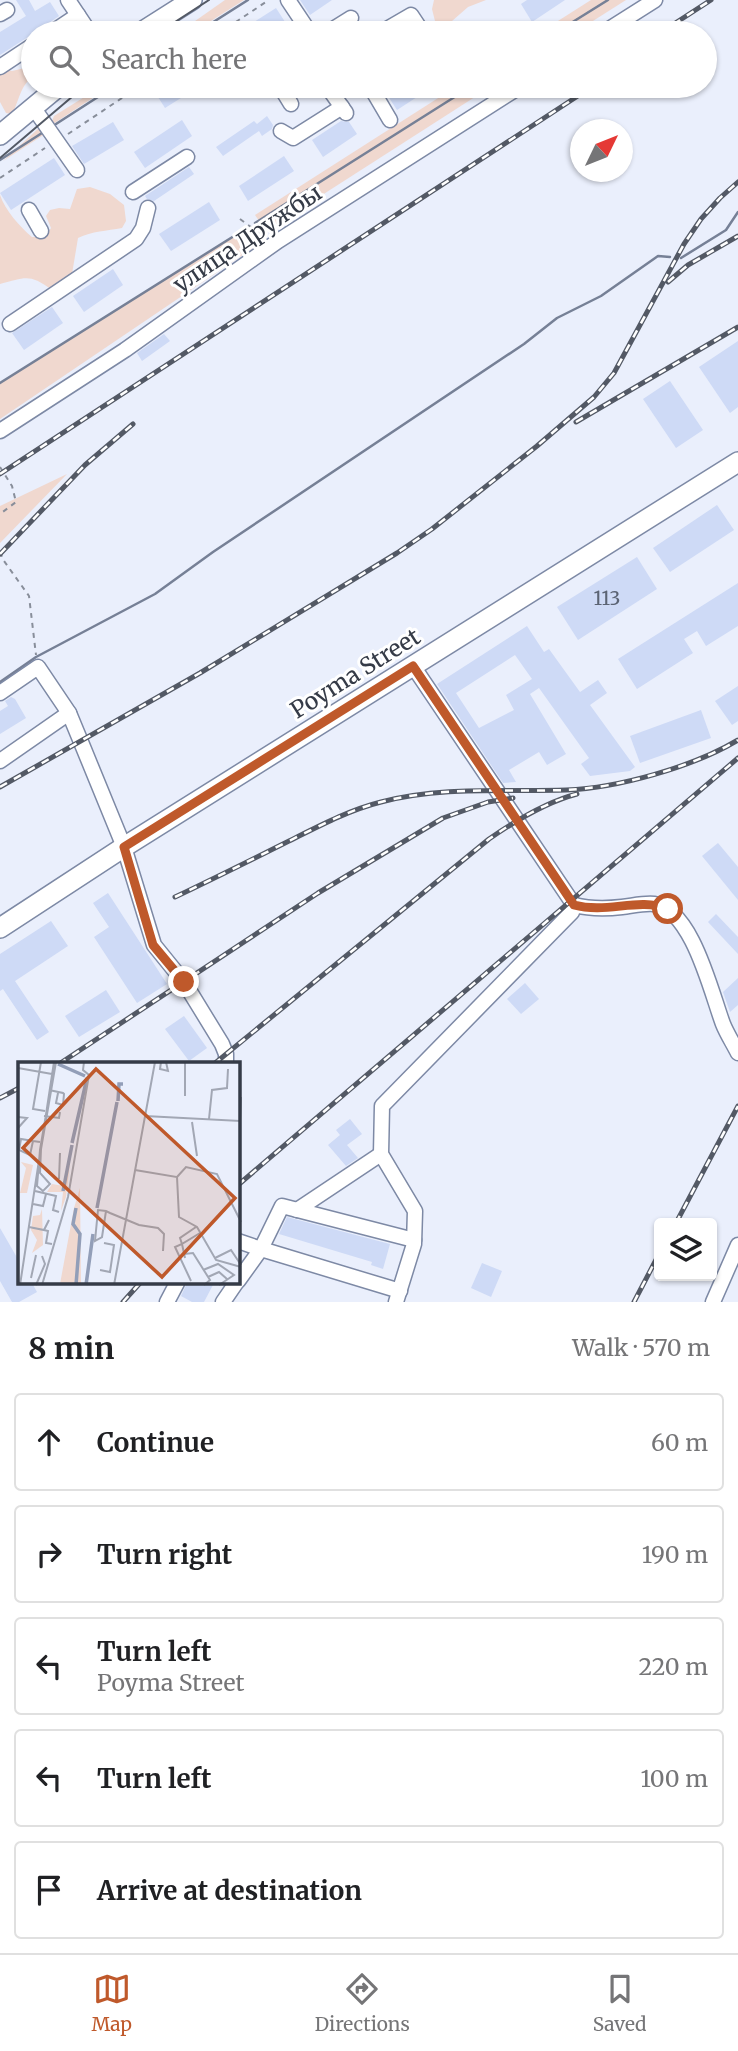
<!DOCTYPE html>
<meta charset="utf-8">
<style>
:root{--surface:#fff;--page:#f2f2f2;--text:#202124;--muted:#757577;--line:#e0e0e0;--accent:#bf592b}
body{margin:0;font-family:Merriweather,serif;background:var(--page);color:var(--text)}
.controls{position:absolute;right:21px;bottom:21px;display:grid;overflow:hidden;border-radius:7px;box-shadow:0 2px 5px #0004}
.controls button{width:63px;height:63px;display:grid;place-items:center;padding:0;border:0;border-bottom:2px solid var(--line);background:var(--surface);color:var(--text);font:35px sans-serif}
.compass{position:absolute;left:570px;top:119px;width:63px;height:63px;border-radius:50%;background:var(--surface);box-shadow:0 2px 5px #0004;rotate:47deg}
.stop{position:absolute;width:21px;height:21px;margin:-16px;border:5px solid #bf592b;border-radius:50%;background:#fff}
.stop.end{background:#bf592b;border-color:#fff;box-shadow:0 2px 7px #0008}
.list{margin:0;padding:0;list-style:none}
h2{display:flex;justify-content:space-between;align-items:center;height:91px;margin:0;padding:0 28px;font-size:30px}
h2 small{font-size:23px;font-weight:400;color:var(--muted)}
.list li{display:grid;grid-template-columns:46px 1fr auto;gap:21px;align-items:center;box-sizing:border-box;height:98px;margin:0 14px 14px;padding:0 14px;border:2px solid var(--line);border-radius:7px}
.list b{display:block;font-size:26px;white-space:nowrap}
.list p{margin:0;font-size:23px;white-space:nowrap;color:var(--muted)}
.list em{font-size:23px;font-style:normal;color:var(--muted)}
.icon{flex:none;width:38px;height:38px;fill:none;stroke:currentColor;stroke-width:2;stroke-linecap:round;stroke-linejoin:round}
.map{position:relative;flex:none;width:738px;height:1302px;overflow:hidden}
.search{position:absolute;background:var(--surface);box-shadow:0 2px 5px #0004;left:21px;right:21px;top:21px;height:77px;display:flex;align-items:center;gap:18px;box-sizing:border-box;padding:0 24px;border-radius:38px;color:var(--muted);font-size:26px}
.sheet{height:651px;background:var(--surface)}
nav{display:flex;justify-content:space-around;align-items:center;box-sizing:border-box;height:98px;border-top:2px solid var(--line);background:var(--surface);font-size:19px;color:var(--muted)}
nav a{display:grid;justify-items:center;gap:4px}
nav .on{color:var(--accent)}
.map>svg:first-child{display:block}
.green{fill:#f0d8cf}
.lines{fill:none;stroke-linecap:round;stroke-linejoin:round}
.stream{stroke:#768096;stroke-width:2.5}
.building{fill:#cedaf6;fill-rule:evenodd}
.minor-casing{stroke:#7d89a5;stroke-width:17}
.major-casing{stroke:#7d89a5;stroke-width:22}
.path{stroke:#888e9a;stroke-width:2;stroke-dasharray:5 5;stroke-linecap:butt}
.minor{stroke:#fff;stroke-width:14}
.major{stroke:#fff;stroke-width:19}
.tram{stroke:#535965;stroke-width:2}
.rail-casing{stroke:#535965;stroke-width:5}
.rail{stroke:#fff;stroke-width:2.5;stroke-dasharray:8;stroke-linecap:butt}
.route{stroke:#bf592b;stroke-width:9}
.labels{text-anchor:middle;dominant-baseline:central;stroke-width:6;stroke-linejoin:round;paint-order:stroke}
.number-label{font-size:19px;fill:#5b6373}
.street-label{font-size:23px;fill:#353b47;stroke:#fff}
.inset-river{fill:none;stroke:#929eb8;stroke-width:3.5}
.inset-road{fill:none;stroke:#a2a7b4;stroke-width:2}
.view{fill:#bf592b;fill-opacity:0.15;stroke:#bf592b;stroke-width:3.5}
.inset-edge{fill:none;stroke:#353b47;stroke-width:3.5}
</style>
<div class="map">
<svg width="738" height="1302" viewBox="0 0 738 1302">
<rect width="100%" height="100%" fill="#eaeffc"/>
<g class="green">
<polygon points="225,0 244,0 192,33 178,33"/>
<polygon points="434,0 486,0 468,7 452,21 441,27 436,25 432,9"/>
<polygon points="591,0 626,0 574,33 539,33"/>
<path d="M33 66V77C20 85 19 102 12 114L6 113 0 102V68L12 71Z"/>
<polygon points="102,86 111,86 50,126 54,116"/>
<polygon points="457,86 492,86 266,231 255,215"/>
<polygon points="40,127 45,134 3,161"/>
<path d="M90 187 110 194 124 205 126 221 122 228C107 231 92 231 78 238L70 286 52 290C29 273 25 278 0 284V195C5 210 20 227 32 237 41 237 46 237 51 228L46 216 50 210 59 208 70 209 77 189Z"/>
<polygon points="242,231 256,246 0,419 0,383"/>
<polygon points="67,474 0,543 0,506"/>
</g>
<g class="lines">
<g class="stream">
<polyline points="196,33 248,0"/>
<polyline points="555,33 608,0"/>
<polyline points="56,124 115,86"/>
<polyline points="0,160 42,133"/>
<polyline points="255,223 472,86"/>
<polyline points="681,258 726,230 738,212"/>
<polyline points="0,383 242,231"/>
<polyline points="0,682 36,657 155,594 213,552 524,344 557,318 601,296 658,256 670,257"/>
</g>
</g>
<g class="building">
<polygon points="16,0 29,0 35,11 50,2 59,16 46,25 42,31 33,33 33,35 28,37 0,55 0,32 26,16"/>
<polygon points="300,0 332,0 310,15"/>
<polygon points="527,0 565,0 532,22 521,4"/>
<polygon points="276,8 289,28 281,33 237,33"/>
<polygon points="151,86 200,86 165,108"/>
<polygon points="391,86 434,86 397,110 384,90"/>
<polygon points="267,116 273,125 272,129 262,136 259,131 223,156 216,147 254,121 257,124"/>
<polygon points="182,120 192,136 145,168 134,152"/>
<polygon points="341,121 349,122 357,134 323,157 312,140"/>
<polygon points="113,122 124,140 84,164 72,146"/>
<polygon points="284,156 294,171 248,201 239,186"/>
<polygon points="54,158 65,175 11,210 0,193"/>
<polygon points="189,167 194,174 154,201 147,199 145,196"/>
<polygon points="209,202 220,220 171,251 159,234"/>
<polygon points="113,269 123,285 84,312 73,296"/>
<polygon points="52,307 63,323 24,350 12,333"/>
<polygon points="164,334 170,341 142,361 137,353"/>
<polygon points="738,341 738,407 730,413 699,367"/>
<polygon points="670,381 703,430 676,448 643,399"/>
<polygon points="717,505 734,530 670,572 653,548"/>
<polygon points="637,557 657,589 578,640 557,607"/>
<polygon points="738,583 738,626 706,646 697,631 684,639 693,653 637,689 618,659"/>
<path d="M527 626 544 652 549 649 580 692 598 680 607 693 590 705 635 767 630 771 590 776 581 764 589 758 539 688 530 694 566 754 547 765 539 752 509 770 516 782 503 783 437 684ZM515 655 532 679 506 695 514 710 479 728 456 693Z"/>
<polygon points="738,686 738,721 732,725 715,701"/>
<polygon points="11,697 15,699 26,718 0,734 0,711 8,706 5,701"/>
<polygon points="701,710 711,738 640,763 630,736"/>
<polygon points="718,843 738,867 738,900 702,856"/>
<polygon points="108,893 167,984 137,1003 94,937 109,927 93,903"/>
<polygon points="716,914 738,937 738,954 708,922"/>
<polygon points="51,921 68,946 15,981 49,1032 37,1040 3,989 0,991 0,954"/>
<polygon points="738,978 738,1005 730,1012 723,992"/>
<polygon points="525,983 539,999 521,1014 507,999"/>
<polygon points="106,990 120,1012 79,1037 65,1016"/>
<polygon points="184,1016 207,1048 189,1061 165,1029"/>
<polygon points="350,1119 362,1134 347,1145 358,1158 346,1166 328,1145 340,1135 336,1130"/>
<polygon points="287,1217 390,1244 383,1269 371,1265 372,1262 279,1234"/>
<polygon points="0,1228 19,1261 19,1283 32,1283 37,1292 19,1302 12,1302 0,1281"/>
<polygon points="482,1263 502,1271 491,1297 471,1288"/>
<polygon points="187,1283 214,1283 204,1302 192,1302 181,1296"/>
</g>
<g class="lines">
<g class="minor-casing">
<g id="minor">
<polyline points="68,0 90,33"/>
<polyline points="288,0 310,33"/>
<polyline points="0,14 7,10"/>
<polyline points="51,33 78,15"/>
<polyline points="327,33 351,18"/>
<polyline points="380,33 411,15 423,33"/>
<polyline points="603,33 655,0"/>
<polyline points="0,67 33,45"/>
<polyline points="280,86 291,104"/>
<polyline points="327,86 346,113"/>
<polyline points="370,86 390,120"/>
<polyline points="33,107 77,170"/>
<polyline points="281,131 293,138 342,107"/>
<polyline points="133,192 187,157"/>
<polyline points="29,210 41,231"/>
<polyline points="10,324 136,239 143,228 148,208"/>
<polyline points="0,431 125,350 278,241 521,86"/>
<polyline points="0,693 38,667 69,713 81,742 124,847 154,945 184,982 222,1044 226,1054 226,1064"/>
<polyline points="0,761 69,713"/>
<path d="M574 905C590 909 605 909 622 907 632 906 643 903 654 904 692 909 711 992 723 1024 727 1034 733 1043 738 1053"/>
<polyline points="297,1210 381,1154"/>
<polyline points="238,1241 261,1249 282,1206 414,1240"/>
<polyline points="238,1281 261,1249 400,1291"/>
<polyline points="167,1302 177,1283"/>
<polyline points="223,1302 236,1283"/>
<polyline points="396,1302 414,1244 415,1211 381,1154 382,1106 572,912 574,905 413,666"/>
<polyline points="713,1302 738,1245"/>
</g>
</g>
<g class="major-casing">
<g id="major">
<polyline points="140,33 192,0"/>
<polyline points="0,135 59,86"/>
<polyline points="0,928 124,847 738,462"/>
</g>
</g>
<g class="path">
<polyline points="117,33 125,28"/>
<polyline points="219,33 269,0"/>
<polyline points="68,134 140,86"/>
<polyline points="0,178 45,148"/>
<polyline points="240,219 263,236"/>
<polyline points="0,467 12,486 16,502 0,514"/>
<polyline points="0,552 4,561 29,596 36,655"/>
</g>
<use href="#minor" class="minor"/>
<use href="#major" class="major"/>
<g class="tram">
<polyline points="158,33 209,0"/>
<polyline points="0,158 73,96 88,86"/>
</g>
<g class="rail-casing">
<g id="rail">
<polyline points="660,33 711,0"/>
<polyline points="668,282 688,265 738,236"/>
<polyline points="576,422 738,327"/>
<polyline points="0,474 593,86"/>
<polyline points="0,554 85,465 133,424"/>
<polyline points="0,787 200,673 397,553 432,529 537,446 594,397 614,373 684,244 701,219 720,198 738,182"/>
<path d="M175 897C213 879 251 860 289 841 319 826 349 810 381 802 442 786 505 792 566 790 618 788 693 767 738 740"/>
<polyline points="59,1064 318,893 443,818 488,802 513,798"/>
<path d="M214 1064 489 839C515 821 546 802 577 794"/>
<polyline points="0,1098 19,1088"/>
<polyline points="238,1185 738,758"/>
<polyline points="676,1223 738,1106"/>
<polyline points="123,1302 140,1283"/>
<polyline points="634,1302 659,1254"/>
</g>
</g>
<use href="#rail" class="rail"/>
</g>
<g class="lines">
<path class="route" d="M184 982 153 945 124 847 413 666 574 905C608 914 638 897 668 909"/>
</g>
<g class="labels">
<g class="number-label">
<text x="607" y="598">113</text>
</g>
<g class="street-label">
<text transform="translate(247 238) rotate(-34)">улица Дружбы</text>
<text transform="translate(355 673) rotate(-32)">Poyma Street</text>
</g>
</g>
<g transform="translate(18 1062)">
<rect width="222" height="222" fill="#eaeffc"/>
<path d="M54 83 48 135 43 149 45 130H29L34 122 46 124ZM3 100 15 103 9 131H2L8 106ZM62 126 63 222H42L56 146ZM24 147 25 183 14 191 19 178 13 168 15 154 22 153Z" fill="#f0d8cf"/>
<path class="inset-river" d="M40 2 67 14M100 39 101 22H105M54 81 69 16M45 129 54 83M58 146 55 162 62 172 58 223M79 146 99 40M68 223 75 172"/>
<path class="inset-road" d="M23 0 15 47 27 49M37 0 22 88 19 124 25 129 32 122 22 111 23 87 38 0M143 0 142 7 150 9 148 0M167 0V34M0 6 34 12M31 28 45 31 46 32 45 43 38 41 40 31M26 54 41 56 42 50M127 54 222 59 223 35M0 55 9 56 0 66M191 57 194 28 209 26 210 7M174 60 179 94M15 79 12 93 1 88 3 77 15 79 22 80M117 108 159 115 161 155 179 165 198 198 223 205M159 115 168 105 199 112 223 160M41 117 42 91M17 129 38 134 35 148 41 150M15 142 25 144 28 132M88 149 84 175 77 179 80 148 88 149 92 151 121 163 140 166 146 172 145 189M11 165 26 168 31 158M26 168 30 169 28 181 34 182M166 192 175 191 192 218 186 223M167 196 164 182 182 171M197 196 213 188 223 203M82 208 92 210 96 183 86 181M185 208 200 202 216 213 201 223M190 215 201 210 209 217M13 216 18 193M173 219 157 185 164 182 162 176 178 165M2 223 36 0M18 223 27 202 24 194M24 223 50 135 71 13 65 8 66 0M96 223 137 0"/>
<path class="view" d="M78 7 217 136 144 215 5 86Z"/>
<rect width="222" height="222" class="inset-edge"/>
</g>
</svg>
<div class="controls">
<button><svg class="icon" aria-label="layers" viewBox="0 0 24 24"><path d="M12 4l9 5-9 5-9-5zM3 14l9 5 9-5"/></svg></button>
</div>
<svg class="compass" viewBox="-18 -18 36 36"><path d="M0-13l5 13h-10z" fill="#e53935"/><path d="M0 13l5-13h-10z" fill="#757577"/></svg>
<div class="stop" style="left:668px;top:909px"></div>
<div class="stop end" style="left:184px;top:982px"></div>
<div class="search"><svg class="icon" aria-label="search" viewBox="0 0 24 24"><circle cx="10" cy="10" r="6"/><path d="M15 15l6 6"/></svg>Search here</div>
</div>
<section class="sheet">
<h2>8 min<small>Walk · 570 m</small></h2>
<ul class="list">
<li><svg class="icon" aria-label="ahead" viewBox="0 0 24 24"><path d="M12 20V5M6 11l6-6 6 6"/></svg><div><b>Continue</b></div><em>60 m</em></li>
<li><svg class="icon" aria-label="right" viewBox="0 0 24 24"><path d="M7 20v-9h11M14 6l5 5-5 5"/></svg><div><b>Turn right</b></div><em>190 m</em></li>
<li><svg class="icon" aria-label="left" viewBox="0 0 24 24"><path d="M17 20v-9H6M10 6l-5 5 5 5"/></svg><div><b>Turn left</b><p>Poyma Street</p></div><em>220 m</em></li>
<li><svg class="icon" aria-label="left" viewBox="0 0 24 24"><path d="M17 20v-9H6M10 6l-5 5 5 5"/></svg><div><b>Turn left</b></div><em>100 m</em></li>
<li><svg class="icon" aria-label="arrive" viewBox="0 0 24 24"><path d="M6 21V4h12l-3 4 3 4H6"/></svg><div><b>Arrive at destination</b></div></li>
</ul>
</section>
<nav>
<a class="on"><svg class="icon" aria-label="map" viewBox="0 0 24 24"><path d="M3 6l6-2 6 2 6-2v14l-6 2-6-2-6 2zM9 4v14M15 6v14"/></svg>Map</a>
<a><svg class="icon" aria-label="directions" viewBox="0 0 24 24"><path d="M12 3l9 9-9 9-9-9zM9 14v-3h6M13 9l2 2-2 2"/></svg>Directions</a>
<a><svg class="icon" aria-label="saved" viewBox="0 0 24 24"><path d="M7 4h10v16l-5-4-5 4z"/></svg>Saved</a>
</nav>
